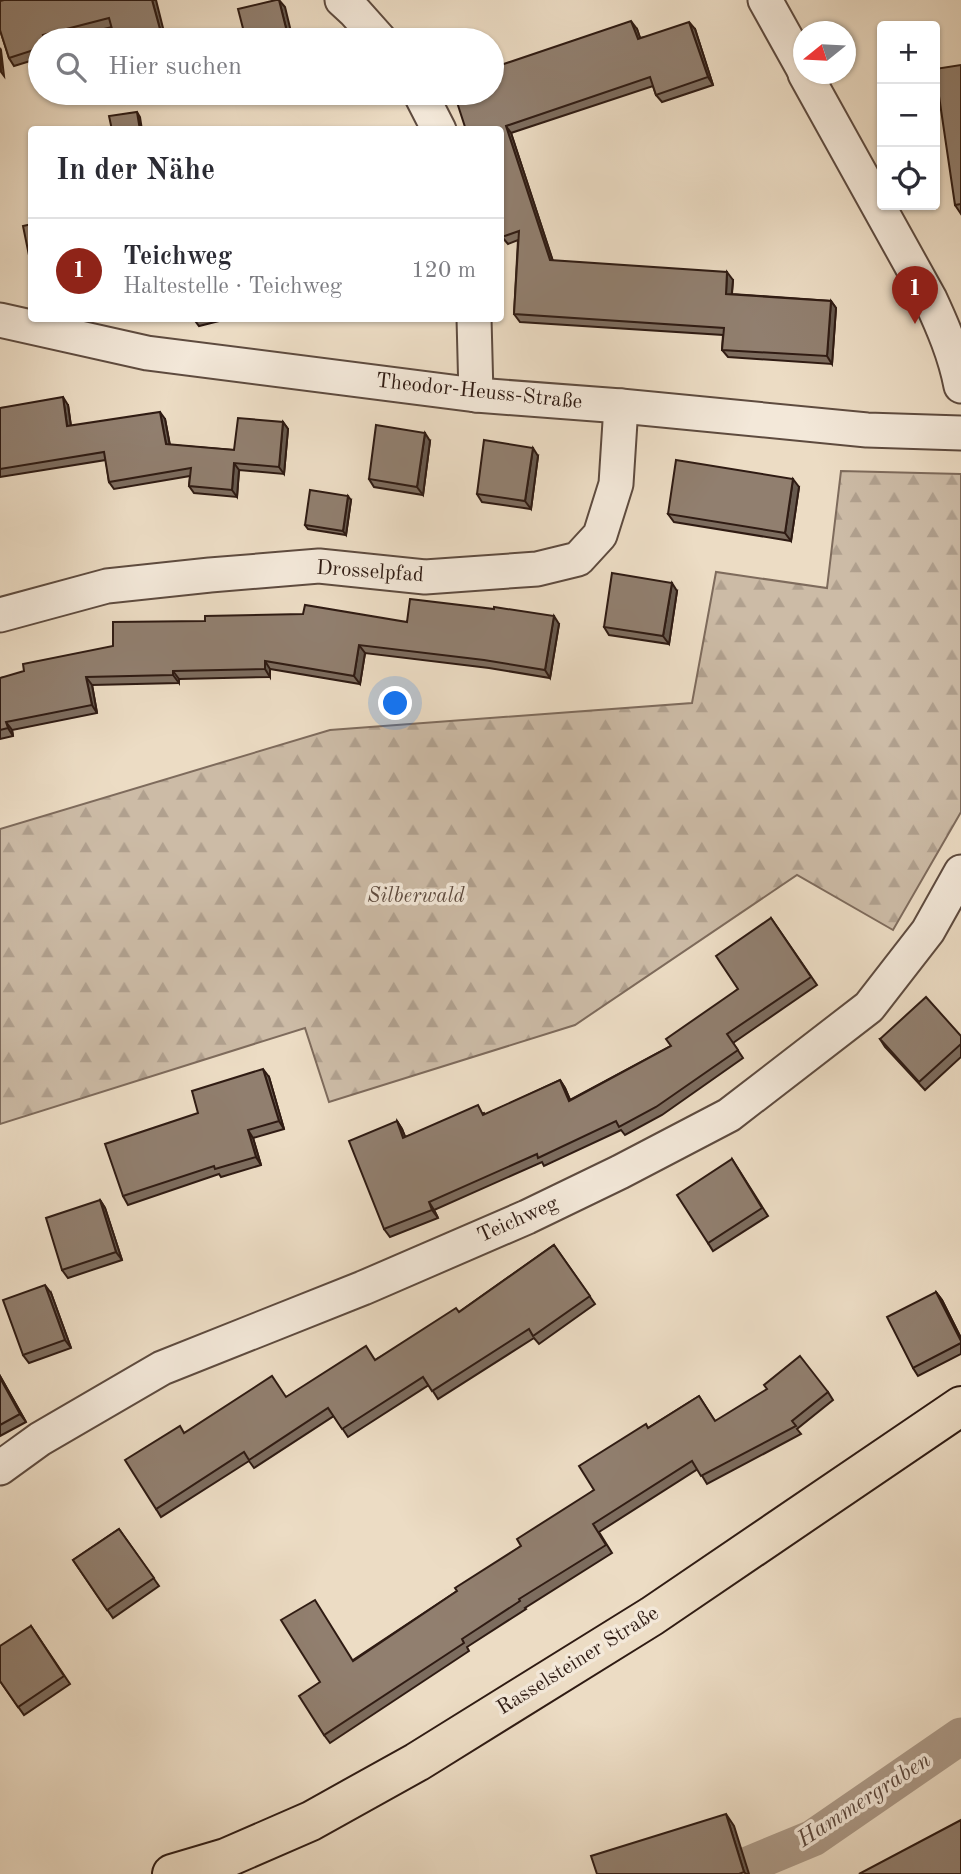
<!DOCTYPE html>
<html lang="de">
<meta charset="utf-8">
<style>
:root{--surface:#fff;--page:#f2f2f3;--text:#2b2b33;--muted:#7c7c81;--line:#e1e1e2;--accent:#8f2418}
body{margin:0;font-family:"Old Standard TT",serif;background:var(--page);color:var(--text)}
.controls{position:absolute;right:21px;top:21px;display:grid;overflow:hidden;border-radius:7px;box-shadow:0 2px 5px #0004}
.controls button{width:63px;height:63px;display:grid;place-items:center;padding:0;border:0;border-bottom:2px solid var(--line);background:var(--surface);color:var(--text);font:35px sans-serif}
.compass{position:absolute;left:793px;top:21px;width:63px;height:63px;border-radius:50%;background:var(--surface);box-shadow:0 2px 5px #0004;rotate:252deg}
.you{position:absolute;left:396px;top:704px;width:24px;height:24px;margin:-18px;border:5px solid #fff;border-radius:50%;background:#1a73e8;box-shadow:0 0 0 10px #1a73e833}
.badge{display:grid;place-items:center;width:46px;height:46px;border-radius:50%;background:var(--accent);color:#fff;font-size:23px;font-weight:700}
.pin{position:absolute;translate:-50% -58px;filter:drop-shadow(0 2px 4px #0008)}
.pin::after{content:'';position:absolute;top:37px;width:24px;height:21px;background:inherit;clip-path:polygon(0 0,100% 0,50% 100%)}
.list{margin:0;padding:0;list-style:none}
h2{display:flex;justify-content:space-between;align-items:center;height:91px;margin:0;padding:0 28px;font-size:30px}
h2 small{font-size:23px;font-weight:400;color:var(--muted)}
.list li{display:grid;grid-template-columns:46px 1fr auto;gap:21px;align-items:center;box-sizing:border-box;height:105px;padding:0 28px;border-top:2px solid var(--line)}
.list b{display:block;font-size:26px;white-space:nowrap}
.list p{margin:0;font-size:23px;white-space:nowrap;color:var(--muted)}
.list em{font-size:23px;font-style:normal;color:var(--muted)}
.icon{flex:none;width:38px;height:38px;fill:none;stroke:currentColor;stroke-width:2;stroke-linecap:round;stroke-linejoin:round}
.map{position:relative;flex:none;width:961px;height:1874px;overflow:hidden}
.search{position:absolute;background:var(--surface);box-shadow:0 2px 5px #0004;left:28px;top:28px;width:476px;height:77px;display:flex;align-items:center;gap:18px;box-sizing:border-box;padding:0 24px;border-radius:38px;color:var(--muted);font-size:26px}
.panel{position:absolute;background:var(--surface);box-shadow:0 2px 5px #0004;left:28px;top:126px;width:476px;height:196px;border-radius:7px}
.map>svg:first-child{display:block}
.forest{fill:url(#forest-firs);stroke:#7e6b5c;stroke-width:2}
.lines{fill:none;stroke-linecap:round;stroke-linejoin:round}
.canal{stroke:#ac9a88;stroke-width:37}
.minor-casing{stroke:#5e4b3f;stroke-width:37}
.major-casing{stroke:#2f1b13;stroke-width:42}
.minor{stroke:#f3e8d9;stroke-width:33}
.major{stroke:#ecdcc4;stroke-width:38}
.wall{fill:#7d6d5f;stroke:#2f1b13;stroke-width:2}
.shaded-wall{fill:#66594e;stroke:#2f1b13;stroke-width:2}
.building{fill:#917f6f;stroke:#2f1b13;stroke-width:2}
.labels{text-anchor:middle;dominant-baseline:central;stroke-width:7;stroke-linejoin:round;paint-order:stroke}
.street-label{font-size:21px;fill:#2f1b13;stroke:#f3e8d9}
.park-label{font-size:21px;font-style:italic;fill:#5e4b3f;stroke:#f3e8d9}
.water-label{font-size:23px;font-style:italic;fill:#5b473c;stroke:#f3e8d9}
</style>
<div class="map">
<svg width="961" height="1874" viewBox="0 0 961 1874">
<defs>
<pattern id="forest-firs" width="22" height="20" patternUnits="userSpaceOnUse" patternTransform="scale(1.75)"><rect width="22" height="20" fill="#ccbba6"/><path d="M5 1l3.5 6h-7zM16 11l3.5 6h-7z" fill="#b0a08e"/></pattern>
</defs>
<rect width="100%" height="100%" fill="#ecdcc4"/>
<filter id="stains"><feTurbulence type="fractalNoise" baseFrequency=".00286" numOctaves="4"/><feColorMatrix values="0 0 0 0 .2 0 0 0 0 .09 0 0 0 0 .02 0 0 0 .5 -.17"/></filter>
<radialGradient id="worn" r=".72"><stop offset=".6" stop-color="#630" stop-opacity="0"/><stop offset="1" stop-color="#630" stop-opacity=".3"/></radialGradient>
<polygon class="forest" points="841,471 961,474 961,812 893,930 797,875 575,1025 329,1102 305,1028 0,1124 0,829 330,730 692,703 716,572 827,588"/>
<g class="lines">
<polyline class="canal" points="726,1874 813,1838 961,1736"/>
<g class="minor-casing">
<g id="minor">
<polyline points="342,0 355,12 380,40"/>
<polyline points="765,0 804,70"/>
<path d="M805 74 930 299C943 327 955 355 961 386"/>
<polyline points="420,93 439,130"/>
<polyline points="474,318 476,395"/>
<polyline points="0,320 147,353 476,395 621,406 867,430 961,433"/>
<polyline points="0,615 107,586 210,575 319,566 425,577 537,569 578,559 600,535 616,484 621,406"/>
<polyline points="0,1468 40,1439 162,1368 363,1288 527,1217 620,1172 729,1115 869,1007 928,931 961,872"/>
</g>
</g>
<g class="major-casing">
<polyline id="major" points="172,1874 226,1858 311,1821 417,1762 652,1616 961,1406"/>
</g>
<use href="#minor" class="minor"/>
<use href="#major" class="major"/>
</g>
<g class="wall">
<polygon points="156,0 112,27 60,40 40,40 40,58 14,66 9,58 0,30"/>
<polygon points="637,29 640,38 695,29 713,85 662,102 656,95 653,86 511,133 553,261 733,280 732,294 831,301 836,308 832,364 728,357 722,350 723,335 520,322 514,314 518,240 508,244 502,237 500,130"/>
<polygon points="961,65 961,214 955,205"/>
<polygon points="259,93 305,93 265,103"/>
<polygon points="193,318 231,318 199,326"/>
<polygon points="68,405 71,426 165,419 170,445 234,450 283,422 288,429 284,474 239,470 237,497 194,493 189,486 190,476 114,489 109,482 106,460 0,477 0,408"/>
<polygon points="430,441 423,495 374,487 369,479"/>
<polygon points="538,456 531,509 482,502 477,494"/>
<polygon points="799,487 791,541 674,522 668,514"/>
<polygon points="351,500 346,535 308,529 305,525"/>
<polygon points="677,591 669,644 609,635 604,627"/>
<polygon points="407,622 559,624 550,678 489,668 365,653 360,684 270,669 270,677 179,679 179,683 92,685 97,713 12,730 13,736 0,739 0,678"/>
<polygon points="771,918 817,985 733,1043 743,1058 662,1115 625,1135 621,1130 544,1166 542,1162 434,1210 438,1218 390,1237 384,1229 397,1121 402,1129 405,1137 484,1113 485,1115 560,1080 565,1088 570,1100 671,1046 738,989"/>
<polygon points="961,1036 961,1057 925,1090 885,1047 880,1039"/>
<polygon points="269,1077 284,1129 253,1138 261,1165 221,1177 219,1174 128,1205 123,1196"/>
<polygon points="732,1159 768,1216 713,1251 708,1243"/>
<polygon points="100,1200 105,1208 122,1260 68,1278 62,1270"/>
<polygon points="554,1245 595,1304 539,1344 534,1338 438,1399 429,1385 348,1437 334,1416 254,1468 249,1461 161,1517 156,1509 184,1433 286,1397 375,1360 459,1312"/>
<polygon points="936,1292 942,1300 961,1338 961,1354 918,1376 913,1368"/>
<polygon points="51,1293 71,1348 29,1363 23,1355"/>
<polygon points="0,1376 26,1422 0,1436"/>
<polygon points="828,1392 833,1400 797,1429 801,1434 707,1484 698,1469 599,1532 612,1553 525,1608 526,1609 467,1647 469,1651 330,1743 324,1735 320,1682 457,1591 521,1546 594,1490 648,1428 699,1396 715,1421"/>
<polygon points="119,1529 159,1586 113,1618 73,1560"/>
<polygon points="31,1626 70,1684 24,1715 0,1681"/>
</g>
<g class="shaded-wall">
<polygon points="152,0 156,0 166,40 163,40"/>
<polygon points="279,0 285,7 293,40 289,40"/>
<polygon points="631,21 637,29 643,46 638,39"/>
<polygon points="689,22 695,29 713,85 708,77"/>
<polygon points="0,48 1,50 4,76 1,72"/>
<polygon points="137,112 140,117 142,130 140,130"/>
<polygon points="506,126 511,133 555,268 550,260"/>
<polygon points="727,272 733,280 731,302 726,294"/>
<polygon points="831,301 836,308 832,364 827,356"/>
<polygon points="63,397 68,405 72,434 67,426"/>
<polygon points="160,412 165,419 171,452 166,444"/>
<polygon points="283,422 288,429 284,474 279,467"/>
<polygon points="425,433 430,441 423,495 417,487"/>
<polygon points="533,448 538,456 531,509 525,501"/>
<polygon points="234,463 239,470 237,497 232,490"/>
<polygon points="793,479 799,487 791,541 785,533"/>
<polygon points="348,496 351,500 346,535 343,531"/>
<polygon points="672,583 677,591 669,644 663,636"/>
<polygon points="554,616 559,624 550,678 545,670"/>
<polygon points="359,645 365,653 360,684 354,676"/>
<polygon points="265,661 270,669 270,677 265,669"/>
<polygon points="173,671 179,679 179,683 173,675"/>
<polygon points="86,677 92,685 97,713 92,705"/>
<polygon points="6,722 12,730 13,736 8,728"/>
<polygon points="263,1069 269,1077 284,1129 279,1121"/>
<polygon points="560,1080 565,1088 574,1109 569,1101"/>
<polygon points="397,1121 402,1129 409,1146 403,1138"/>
<polygon points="248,1130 253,1138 261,1165 256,1157"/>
<polygon points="100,1200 105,1208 122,1260 116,1252"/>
<polygon points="429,1202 434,1210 438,1218 432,1210"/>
<polygon points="45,1285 51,1293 71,1348 65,1340"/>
<polygon points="936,1292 942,1300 961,1338 961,1341"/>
<polygon points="0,1376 26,1422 20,1414 0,1378"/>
<polygon points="726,1814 734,1826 749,1874 746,1874 744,1872"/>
</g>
<g class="building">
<polygon points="4,0 152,0 163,40 115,40 109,18 43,35 45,40 40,40 40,48 9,58 0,30 0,1"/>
<polygon points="276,0 279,0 289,40 246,40 238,9"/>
<polygon points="631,21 638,39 689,22 708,77 656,95 650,77 506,126 550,260 727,272 726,294 831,301 827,356 722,350 724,328 514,314 519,231 502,237 500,231 500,130 466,130 454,93 492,93 492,68"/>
<polygon points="961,65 961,204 955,205 935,69"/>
<polygon points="137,112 140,130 112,130 109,116"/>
<polygon points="32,224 32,270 23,226"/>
<polygon points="63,397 67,426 160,412 166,444 234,450 238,418 283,422 279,467 234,463 232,490 189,486 191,468 109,482 104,452 0,469 0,408"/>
<polygon points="376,425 425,433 417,487 369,479"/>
<polygon points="484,440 533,448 525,501 477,494"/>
<polygon points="676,460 793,479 785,533 668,514"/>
<polygon points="310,490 348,496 343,531 305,525"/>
<polygon points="612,573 672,583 663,636 604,627"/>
<polygon points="410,599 494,609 494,607 554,616 545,670 484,660 359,645 354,676 265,661 265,669 173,671 173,675 86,677 92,705 6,722 8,728 0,730 0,678 24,671 23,664 113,646 113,622 205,621 205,616 303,614 305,605 407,622"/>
<polygon points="771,918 811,977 727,1034 738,1050 656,1107 619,1127 616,1121 538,1158 537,1154 429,1202 432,1210 384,1229 349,1141 397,1121 403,1138 478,1105 483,1115 560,1080 569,1101 671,1046 666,1039 738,989 716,956"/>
<polygon points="926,997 961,1036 961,1044 919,1082 880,1039"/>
<polygon points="263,1069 279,1121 248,1130 256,1157 215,1169 214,1166 123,1196 105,1144 198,1113 192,1091"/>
<polygon points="732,1159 762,1208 708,1243 677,1195"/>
<polygon points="100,1200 116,1252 62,1270 46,1218"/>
<polygon points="554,1245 590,1296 533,1336 529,1329 432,1391 423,1377 342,1429 328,1408 249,1460 244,1452 156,1509 125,1460 180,1426 184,1433 272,1376 286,1397 366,1346 375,1360 456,1308 459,1312"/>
<polygon points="45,1285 65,1340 23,1355 3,1300"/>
<polygon points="936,1292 961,1341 961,1343 913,1368 887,1317"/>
<polygon points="800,1356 828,1392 792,1421 796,1426 701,1476 692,1461 593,1524 606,1545 519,1599 520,1601 462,1639 464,1643 324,1735 299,1696 320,1682 281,1620 315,1600 353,1661 457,1591 455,1588 521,1546 517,1539 594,1490 579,1466 646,1424 648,1428 699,1396 715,1421 767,1389 764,1385"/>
<polygon points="0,1378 20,1414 0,1425"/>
<polygon points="119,1529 154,1578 107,1610 73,1560"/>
<polygon points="31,1626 64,1676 18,1707 0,1681 0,1646"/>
<polygon points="726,1814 744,1872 739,1874 597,1874 591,1856"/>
<polygon points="961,1820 961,1874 859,1874"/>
</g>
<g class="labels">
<g class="street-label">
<text transform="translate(479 392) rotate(6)">Theodor-Heuss-Straße</text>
<text transform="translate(370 572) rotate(4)">Drosselpfad</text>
<text transform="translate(518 1220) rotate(-24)">Teichweg</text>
<text transform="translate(578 1661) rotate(-32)">Rasselsteiner Straße</text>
</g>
<g class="park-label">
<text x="416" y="896">Silberwald</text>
</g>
<g class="water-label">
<text transform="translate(864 1800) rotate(-33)">Hammergraben</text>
</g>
</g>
<rect width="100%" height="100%" filter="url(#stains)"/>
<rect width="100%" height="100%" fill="url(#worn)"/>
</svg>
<div class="controls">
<button>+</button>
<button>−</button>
<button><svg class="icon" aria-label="locate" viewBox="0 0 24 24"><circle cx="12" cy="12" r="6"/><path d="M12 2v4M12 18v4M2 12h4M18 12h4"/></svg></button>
</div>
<svg class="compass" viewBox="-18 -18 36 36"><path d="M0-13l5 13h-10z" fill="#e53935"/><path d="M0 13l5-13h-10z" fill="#7c7c81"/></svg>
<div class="you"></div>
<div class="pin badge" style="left:915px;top:324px">1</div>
<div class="search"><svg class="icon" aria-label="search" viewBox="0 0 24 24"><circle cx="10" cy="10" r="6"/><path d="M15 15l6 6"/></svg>Hier suchen</div>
<section class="panel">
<h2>In der Nähe<small></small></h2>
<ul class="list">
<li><span class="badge">1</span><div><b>Teichweg</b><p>Haltestelle · Teichweg</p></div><em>120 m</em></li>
</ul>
</section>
</div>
